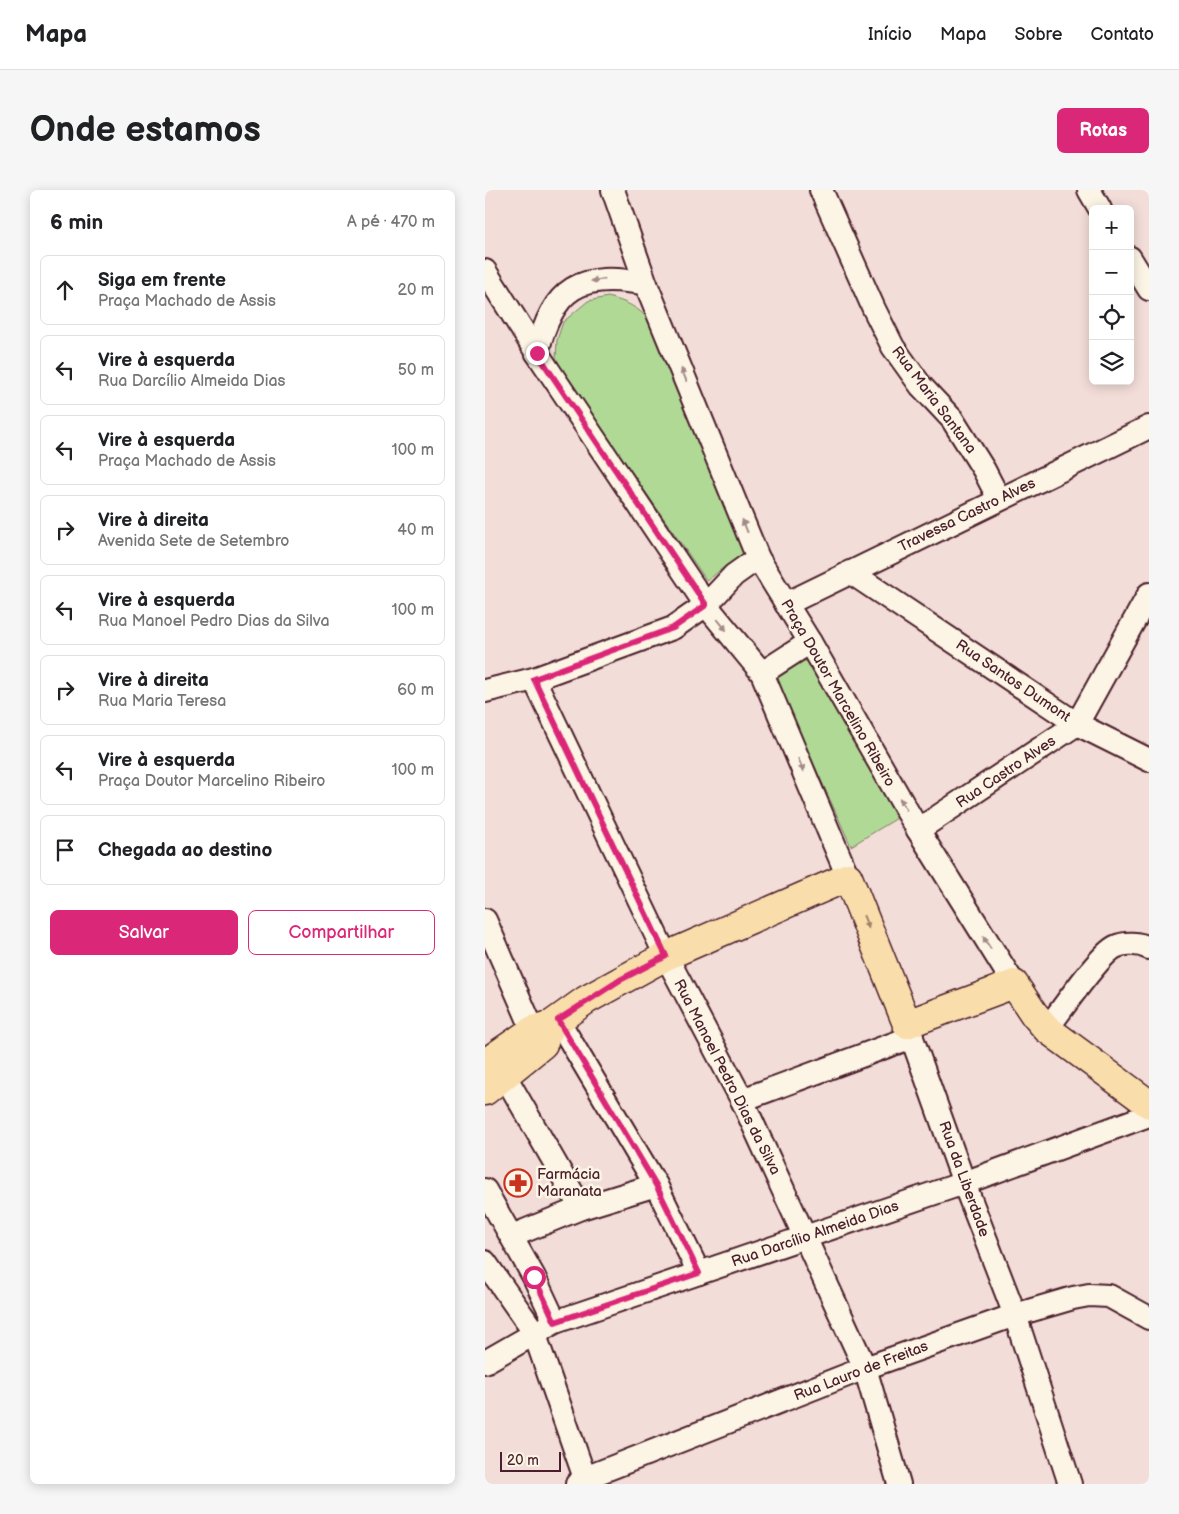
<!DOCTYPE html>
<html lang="pt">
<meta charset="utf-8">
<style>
:root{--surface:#fff;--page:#f6f6f6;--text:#202124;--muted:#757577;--line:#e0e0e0;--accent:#db2777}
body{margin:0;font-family:"Balsamiq Sans",sans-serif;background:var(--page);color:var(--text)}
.controls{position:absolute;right:15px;top:15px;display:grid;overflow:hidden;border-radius:8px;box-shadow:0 2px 12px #0003}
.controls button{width:45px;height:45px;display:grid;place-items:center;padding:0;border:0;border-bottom:1px solid var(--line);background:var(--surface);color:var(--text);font:25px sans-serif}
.scale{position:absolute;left:15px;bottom:12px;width:61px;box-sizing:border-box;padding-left:5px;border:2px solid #4a1f2b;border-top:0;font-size:14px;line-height:18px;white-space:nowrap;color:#4a1f2b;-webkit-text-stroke:4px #fcf5e5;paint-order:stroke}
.stop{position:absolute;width:15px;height:15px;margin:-11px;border:4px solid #db2777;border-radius:50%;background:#fff}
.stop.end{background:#db2777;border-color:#fff;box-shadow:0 1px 5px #0008}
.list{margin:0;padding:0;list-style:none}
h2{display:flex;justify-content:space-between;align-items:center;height:65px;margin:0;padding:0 20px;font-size:21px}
h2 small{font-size:16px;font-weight:400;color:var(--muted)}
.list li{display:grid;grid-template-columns:32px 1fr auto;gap:15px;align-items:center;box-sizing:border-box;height:70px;margin:0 10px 10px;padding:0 10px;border:1px solid var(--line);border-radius:8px}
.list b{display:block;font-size:19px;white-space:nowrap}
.list p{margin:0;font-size:16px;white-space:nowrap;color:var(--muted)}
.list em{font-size:16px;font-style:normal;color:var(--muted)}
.actions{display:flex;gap:10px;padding:15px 20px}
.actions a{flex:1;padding:11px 0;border:1px solid var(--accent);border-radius:8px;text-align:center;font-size:18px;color:var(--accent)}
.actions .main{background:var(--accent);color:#fff}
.icon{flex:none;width:28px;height:28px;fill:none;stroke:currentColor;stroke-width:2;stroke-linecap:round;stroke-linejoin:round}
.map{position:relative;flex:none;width:664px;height:1294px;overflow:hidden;border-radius:8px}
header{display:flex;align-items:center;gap:30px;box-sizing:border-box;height:70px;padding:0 25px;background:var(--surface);border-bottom:1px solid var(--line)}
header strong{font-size:24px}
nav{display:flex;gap:28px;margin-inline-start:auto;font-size:18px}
.intro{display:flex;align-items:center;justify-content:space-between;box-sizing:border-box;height:120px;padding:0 30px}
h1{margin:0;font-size:35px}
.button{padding:12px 22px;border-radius:8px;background:var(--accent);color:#fff;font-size:18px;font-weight:700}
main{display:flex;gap:30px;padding:0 30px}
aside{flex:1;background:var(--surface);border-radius:8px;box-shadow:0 2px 12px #0003}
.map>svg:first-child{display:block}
.green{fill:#b0d996;stroke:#7d7c60}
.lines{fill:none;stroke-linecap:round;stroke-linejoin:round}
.minor-casing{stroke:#4a1f2b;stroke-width:26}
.major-casing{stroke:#4a1f2b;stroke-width:31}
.minor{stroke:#fcf5e5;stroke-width:22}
.major{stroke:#f9deab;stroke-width:28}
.oneway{fill:#a38a88}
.oneway2{fill:#a27e6b}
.route{stroke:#db2777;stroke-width:6}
.labels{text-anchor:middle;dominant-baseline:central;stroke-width:5;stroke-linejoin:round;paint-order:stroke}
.street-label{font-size:15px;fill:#4a1f2b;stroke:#fcf5e5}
.poi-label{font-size:15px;fill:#4a1f2b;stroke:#fcf5e5;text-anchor:start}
</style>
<header>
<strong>Mapa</strong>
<nav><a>Início</a><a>Mapa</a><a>Sobre</a><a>Contato</a></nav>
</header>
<div class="intro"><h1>Onde estamos</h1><a class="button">Rotas</a></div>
<main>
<aside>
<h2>6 min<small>A pé · 470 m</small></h2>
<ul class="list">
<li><svg class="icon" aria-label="ahead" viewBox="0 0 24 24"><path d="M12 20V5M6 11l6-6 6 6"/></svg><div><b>Siga em frente</b><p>Praça Machado de Assis</p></div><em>20 m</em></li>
<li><svg class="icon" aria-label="left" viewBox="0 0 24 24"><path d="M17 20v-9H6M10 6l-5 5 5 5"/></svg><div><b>Vire à esquerda</b><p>Rua Darcílio Almeida Dias</p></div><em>50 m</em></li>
<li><svg class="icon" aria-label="left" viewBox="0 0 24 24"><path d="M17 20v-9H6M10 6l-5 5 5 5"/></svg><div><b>Vire à esquerda</b><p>Praça Machado de Assis</p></div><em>100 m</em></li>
<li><svg class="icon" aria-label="right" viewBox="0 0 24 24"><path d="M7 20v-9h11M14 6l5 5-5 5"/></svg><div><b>Vire à direita</b><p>Avenida Sete de Setembro</p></div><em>40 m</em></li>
<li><svg class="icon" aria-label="left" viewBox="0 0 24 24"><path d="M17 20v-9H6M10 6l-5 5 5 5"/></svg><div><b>Vire à esquerda</b><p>Rua Manoel Pedro Dias da Silva</p></div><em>100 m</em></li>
<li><svg class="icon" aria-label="right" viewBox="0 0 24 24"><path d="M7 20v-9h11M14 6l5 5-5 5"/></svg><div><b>Vire à direita</b><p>Rua Maria Teresa</p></div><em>60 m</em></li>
<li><svg class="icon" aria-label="left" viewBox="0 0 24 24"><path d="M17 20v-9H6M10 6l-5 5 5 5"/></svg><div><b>Vire à esquerda</b><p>Praça Doutor Marcelino Ribeiro</p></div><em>100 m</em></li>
<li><svg class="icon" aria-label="arrive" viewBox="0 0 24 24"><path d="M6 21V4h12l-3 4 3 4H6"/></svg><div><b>Chegada ao destino</b></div></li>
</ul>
<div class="actions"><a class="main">Salvar</a><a>Compartilhar</a></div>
</aside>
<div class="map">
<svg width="664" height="1294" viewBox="0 0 664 1294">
<rect width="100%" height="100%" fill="#f3ddd8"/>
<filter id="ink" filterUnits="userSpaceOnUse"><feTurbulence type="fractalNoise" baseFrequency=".02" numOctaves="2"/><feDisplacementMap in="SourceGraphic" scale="10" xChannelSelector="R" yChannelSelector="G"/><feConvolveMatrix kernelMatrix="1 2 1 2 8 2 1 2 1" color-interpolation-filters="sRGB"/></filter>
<g filter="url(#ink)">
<g class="green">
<path d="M123 107C142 112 153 117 166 132L263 368 239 377 222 391 81 187 71 168 72 150 78 132 103 111Z"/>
<polygon points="309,471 322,471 414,627 366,656 291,491 296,479"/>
</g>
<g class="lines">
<g class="minor-casing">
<g id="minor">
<polyline points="128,0 161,94 273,368 325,452 433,640 529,794"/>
<polyline points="336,0 389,119 408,157 436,196 467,229 499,280 514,309"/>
<polyline points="604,0 615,19"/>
<polyline points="645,68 664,99"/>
<polyline points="0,81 52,163 221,415 277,483 363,687"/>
<path d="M52 163C68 97 95 81 161 94"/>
<polyline points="365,382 592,534 664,404"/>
<polyline points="301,414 664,237"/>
<polyline points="277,483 325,452"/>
<polyline points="49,489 181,766 257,910 380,1178 414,1294"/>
<polyline points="0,501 49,489 188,438 221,415 249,385 273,368"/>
<polyline points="433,640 592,534 664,570"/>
<polyline points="0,730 48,840 57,853"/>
<polyline points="73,830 171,995 214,1083"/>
<polyline points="422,834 479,993 530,1125 585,1294"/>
<path d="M562 839C575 822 614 765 630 757 640 752 654 753 664 758"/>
<polyline points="20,886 96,1018"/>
<polyline points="257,910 427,847"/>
<polyline points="0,1000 49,1087 70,1132"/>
<polyline points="27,1046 96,1018 171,995"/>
<polyline points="0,1072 49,1142 102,1294"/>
<polyline points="0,1172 70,1132 479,993 664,925"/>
<polyline points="92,1294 100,1288 380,1178 530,1125 588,1108 604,1105 624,1106 664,1128"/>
</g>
</g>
<g class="major-casing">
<g id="major">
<polyline points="0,873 48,840 62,836"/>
<polyline points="0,901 58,854 66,835 101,810 181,766 363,687 422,834 529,794 549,824 562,839 664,914"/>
</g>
</g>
<use href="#minor" class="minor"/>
<use href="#major" class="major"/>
</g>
<defs><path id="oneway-solid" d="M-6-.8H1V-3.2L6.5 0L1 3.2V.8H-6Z" transform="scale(1.25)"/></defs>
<g class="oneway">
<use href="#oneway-solid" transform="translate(113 90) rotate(171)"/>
<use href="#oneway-solid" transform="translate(199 185) rotate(-112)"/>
<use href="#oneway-solid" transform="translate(260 336) rotate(-112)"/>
<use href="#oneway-solid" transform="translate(237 435) rotate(51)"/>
<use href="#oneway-solid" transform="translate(316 575) rotate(67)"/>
<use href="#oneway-solid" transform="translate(418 614) rotate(-120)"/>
<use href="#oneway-solid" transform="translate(502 753) rotate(-122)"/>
</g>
<use class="oneway2" href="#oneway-solid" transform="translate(381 732) rotate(68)"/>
</g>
<g class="lines" filter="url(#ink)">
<polyline class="route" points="49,1087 70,1132 214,1083 171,995 73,830 135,790 181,766 49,489 188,438 221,415 52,163"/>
</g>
<defs>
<g id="pharmacy-ring" transform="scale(1.4375)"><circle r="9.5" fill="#fcf5e5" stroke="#c8321e" stroke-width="1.5"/><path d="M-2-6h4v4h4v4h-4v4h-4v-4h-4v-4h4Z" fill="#c8321e"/></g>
</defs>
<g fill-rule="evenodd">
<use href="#pharmacy-ring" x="33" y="993"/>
</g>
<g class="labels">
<g class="street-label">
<text transform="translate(449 210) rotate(53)">Rua Maria Santana</text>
<text transform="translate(482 325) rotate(-26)">Travessa Castro Alves</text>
<text transform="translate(528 491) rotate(34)">Rua Santos Dumont</text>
<text transform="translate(353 503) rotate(60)">Praça Doutor Marcelino Ribeiro</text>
<text transform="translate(521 582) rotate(-34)">Rua Castro Alves</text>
<text transform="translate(242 887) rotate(63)">Rua Manoel Pedro Dias da Silva</text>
<text transform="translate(479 989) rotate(70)">Rua da Liberdade</text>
<text transform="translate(330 1044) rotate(-19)">Rua Darcílio Almeida Dias</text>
<text transform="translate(376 1181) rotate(-21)">Rua Lauro de Freitas</text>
</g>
<g class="poi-label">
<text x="52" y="984">Farmácia<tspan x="52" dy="17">Maranata</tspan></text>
</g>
</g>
</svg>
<div class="controls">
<button>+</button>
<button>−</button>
<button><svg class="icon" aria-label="locate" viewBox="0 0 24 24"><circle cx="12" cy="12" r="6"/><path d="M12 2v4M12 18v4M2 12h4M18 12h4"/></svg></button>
<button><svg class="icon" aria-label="layers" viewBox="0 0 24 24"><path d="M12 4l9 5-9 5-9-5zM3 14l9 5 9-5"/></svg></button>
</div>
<div class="scale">20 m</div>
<div class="stop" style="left:49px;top:1087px"></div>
<div class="stop end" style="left:52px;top:163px"></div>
</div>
</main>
